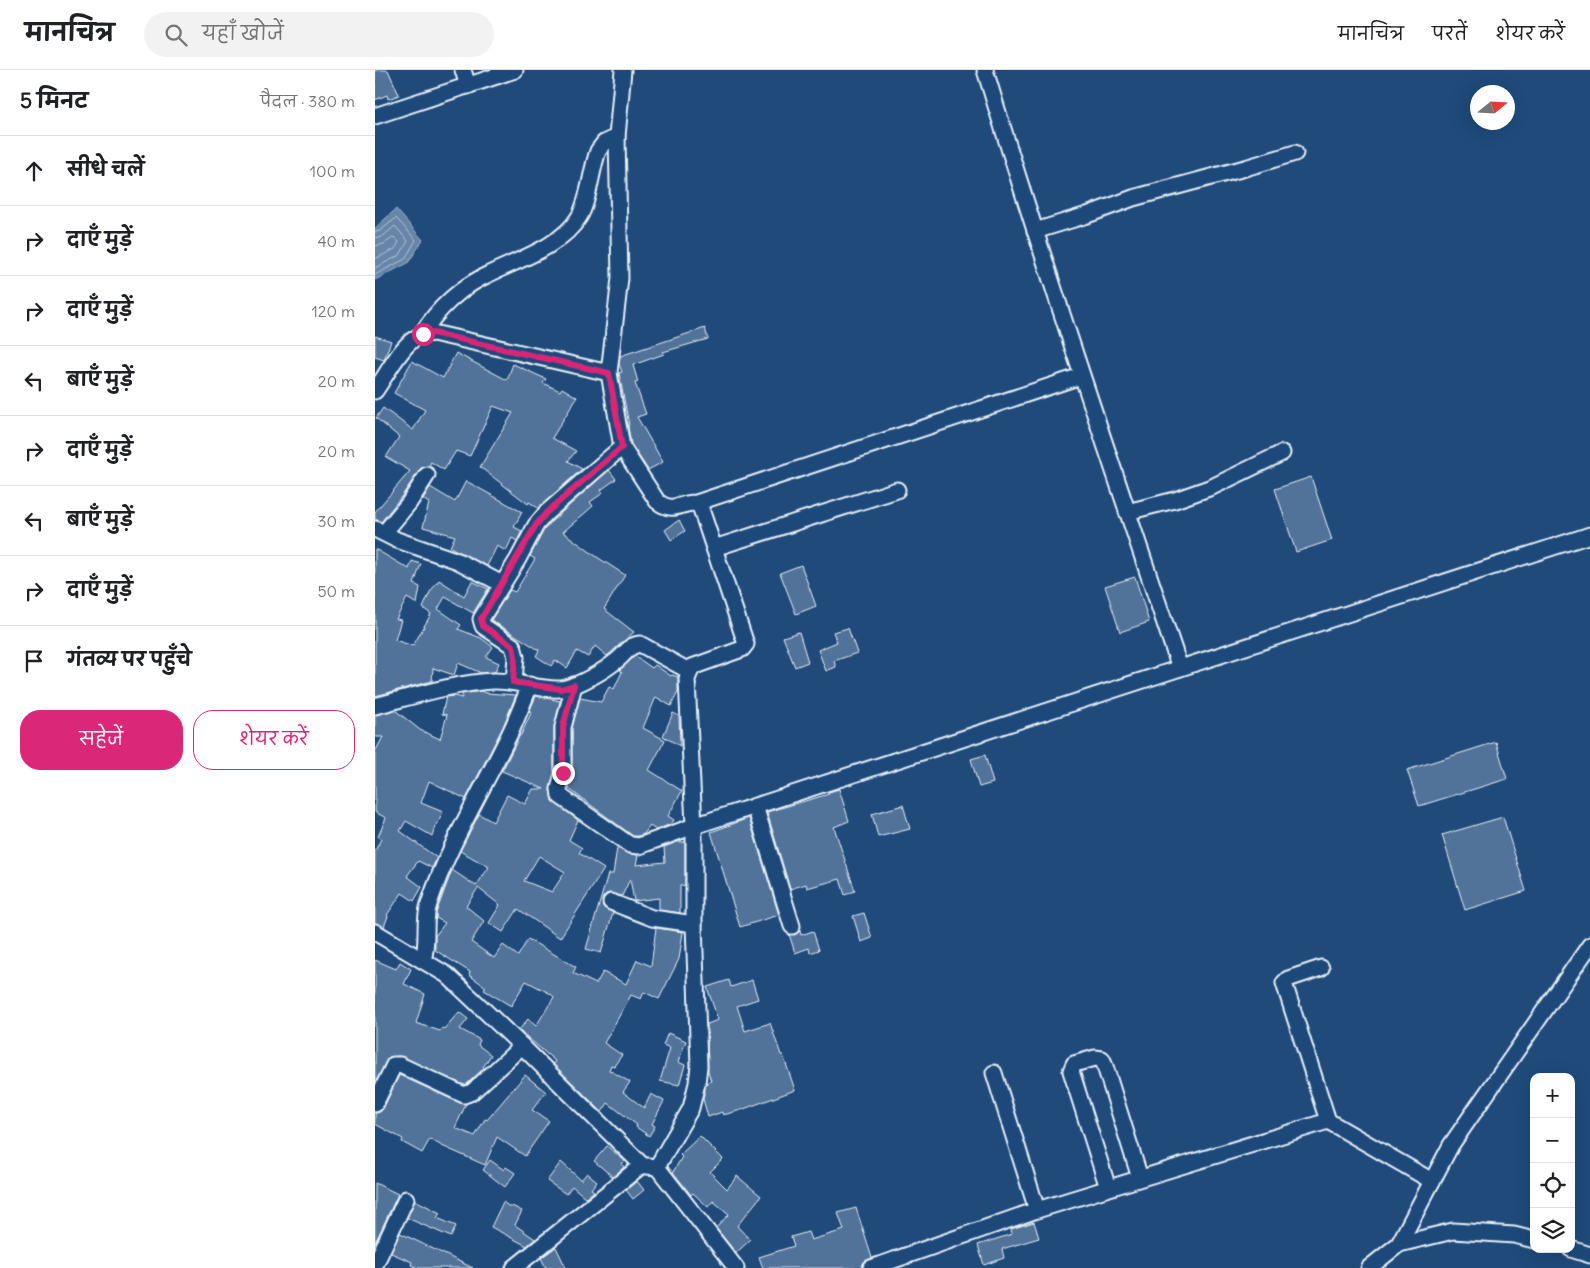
<!DOCTYPE html>
<html lang="hi">
<meta charset="utf-8">
<style>
:root{--surface:#fff;--page:#f2f2f2;--text:#202124;--muted:#757577;--line:#e0e0e0;--accent:#db2777}
body{margin:0;font-family:Delius,"Playpen Sans Deva",sans-serif;background:var(--page);color:var(--text)}
.controls{position:absolute;right:15px;bottom:15px;display:grid;overflow:hidden;border-radius:10px;box-shadow:0 5px 20px #0002}
.controls button{width:45px;height:45px;display:grid;place-items:center;padding:0;border:0;border-bottom:1px solid var(--line);background:var(--surface);color:var(--text);font:25px sans-serif}
.compass{position:absolute;left:1095px;top:15px;width:45px;height:45px;border-radius:50%;background:var(--surface);box-shadow:0 5px 20px #0002;rotate:72deg}
.stop{position:absolute;width:15px;height:15px;margin:-11px;border:4px solid #db2777;border-radius:50%;background:#fff}
.stop.end{background:#db2777;border-color:#fff;box-shadow:0 1px 5px #0008}
.list{margin:0;padding:0;list-style:none}
h2{display:flex;justify-content:space-between;align-items:center;height:65px;margin:0;padding:0 20px;font-size:21px}
h2 small{font-size:16px;font-weight:400;color:var(--muted)}
.list li{display:grid;grid-template-columns:32px 1fr auto;gap:15px;align-items:center;box-sizing:border-box;height:70px;padding:0 20px;border-top:1px solid var(--line)}
.list b{display:block;font-size:19px;white-space:nowrap}
.list em{font-size:16px;font-style:normal;color:var(--muted)}
.actions{display:flex;gap:10px;padding:15px 20px}
.actions a{flex:1;padding:11px 0;border:1px solid var(--accent);border-radius:20px;text-align:center;font-size:18px;color:var(--accent)}
.actions .main{background:var(--accent);color:#fff}
.icon{flex:none;width:28px;height:28px;fill:none;stroke:currentColor;stroke-width:2;stroke-linecap:round;stroke-linejoin:round}
.map{position:relative;flex:none;width:1215px;height:1198px;overflow:hidden}
header{display:flex;align-items:center;gap:30px;box-sizing:border-box;height:70px;padding:0 25px;background:var(--surface);border-bottom:1px solid var(--line)}
header strong{font-size:24px}
nav{display:flex;gap:28px;margin-inline-start:auto;font-size:18px}
.search{width:350px;height:45px;background:var(--page);display:flex;align-items:center;gap:12px;box-sizing:border-box;padding:0 18px;border-radius:28px;color:var(--muted);font-size:19px}
main{display:flex}
aside{flex:1;background:var(--surface)}
.map>svg:first-child{display:block}
.water{fill:#6685a7;stroke:#9ab0c7}
.lines{fill:none;stroke-linecap:round;stroke-linejoin:round}
.shore{stroke:#b4c6d8;stroke-width:1}
.building{fill:#517399;stroke:#e8f1f8;fill-rule:evenodd}
.minor-casing{stroke:#e8f1f8;stroke-width:19}
.minor{stroke:#1f4a7a;stroke-width:15}
.route{stroke:#db2777;stroke-width:6}
</style>
<header>
<strong>मानचित्र</strong>
<div class="search"><svg class="icon" aria-label="search" viewBox="0 0 24 24"><circle cx="10" cy="10" r="6"/><path d="M15 15l6 6"/></svg>यहाँ खोजें</div>
<nav><a>मानचित्र</a><a>परतें</a><a>शेयर करें</a></nav>
</header>
<main>
<aside>
<h2>5 मिनट<small>पैदल · 380 m</small></h2>
<ul class="list">
<li><svg class="icon" aria-label="ahead" viewBox="0 0 24 24"><path d="M12 20V5M6 11l6-6 6 6"/></svg><div><b>सीधे चलें</b></div><em>100 m</em></li>
<li><svg class="icon" aria-label="right" viewBox="0 0 24 24"><path d="M7 20v-9h11M14 6l5 5-5 5"/></svg><div><b>दाएँ मुड़ें</b></div><em>40 m</em></li>
<li><svg class="icon" aria-label="right" viewBox="0 0 24 24"><path d="M7 20v-9h11M14 6l5 5-5 5"/></svg><div><b>दाएँ मुड़ें</b></div><em>120 m</em></li>
<li><svg class="icon" aria-label="left" viewBox="0 0 24 24"><path d="M17 20v-9H6M10 6l-5 5 5 5"/></svg><div><b>बाएँ मुड़ें</b></div><em>20 m</em></li>
<li><svg class="icon" aria-label="right" viewBox="0 0 24 24"><path d="M7 20v-9h11M14 6l5 5-5 5"/></svg><div><b>दाएँ मुड़ें</b></div><em>20 m</em></li>
<li><svg class="icon" aria-label="left" viewBox="0 0 24 24"><path d="M17 20v-9H6M10 6l-5 5 5 5"/></svg><div><b>बाएँ मुड़ें</b></div><em>30 m</em></li>
<li><svg class="icon" aria-label="right" viewBox="0 0 24 24"><path d="M7 20v-9h11M14 6l5 5-5 5"/></svg><div><b>दाएँ मुड़ें</b></div><em>50 m</em></li>
<li><svg class="icon" aria-label="arrive" viewBox="0 0 24 24"><path d="M6 21V4h12l-3 4 3 4H6"/></svg><div><b>गंतव्य पर पहुँचे</b></div></li>
</ul>
<div class="actions"><a class="main">सहेजें</a><a>शेयर करें</a></div>
</aside>
<div class="map">
<svg width="1215" height="1198" viewBox="0 0 1215 1198">
<rect width="100%" height="100%" fill="#1f4a7a"/>
<filter id="ink" filterUnits="userSpaceOnUse"><feTurbulence type="fractalNoise" baseFrequency=".02" numOctaves="2"/><feDisplacementMap in="SourceGraphic" scale="10" xChannelSelector="R" yChannelSelector="G"/><feConvolveMatrix kernelMatrix="1 2 1 2 8 2 1 2 1" color-interpolation-filters="sRGB"/></filter>
<g filter="url(#ink)">
<polygon class="water" points="21,139 48,170 33,193 0,210 0,158"/>
<g class="lines">
<g class="shore">
<polyline points="0,162 5,161 21,148 41,170 30,189 0,205"/>
<polyline points="0,168 7,167 20,156 33,171 25,185 0,198"/>
<polyline points="0,176 9,174 19,167 24,172 20,179 0,189"/>
</g>
</g>
<g class="building">
<polygon points="0,0 13,0 24,25 13,29 12,25 0,30"/>
<polygon points="330,258 333,269 288,282 289,284 258,295 263,312 260,313 271,344 262,347 288,392 273,400 256,374 253,356 254,355 244,303 247,302 244,294 245,286"/>
<polygon points="0,266 16,271 9,290 0,287"/>
<polygon points="81,283 132,310 138,294 171,309 168,313 185,321 187,318 202,327 177,368 201,381 193,391 207,399 163,438 154,432 153,434 105,397 138,343 118,336 95,386 81,381 69,400 56,392 54,396 47,397 26,427 6,452 0,449 0,442 35,401 11,387 24,367 1,348 8,338 38,360 50,340 19,323 37,291 68,308"/>
<polygon points="234,400 241,409 226,420 228,423 215,432 218,436 188,462 222,487 250,505 229,539 259,562 232,586 220,576 213,587 202,581 192,598 180,590 176,596 161,586 164,580 116,550 135,520 140,522 160,489 155,486 169,460 178,450"/>
<polygon points="936,407 957,470 921,482 900,419"/>
<polygon points="91,411 147,442 139,457 147,461 142,471 137,468 131,481 122,476 112,496 75,477 80,466 48,457 54,433 48,429 55,417 80,432"/>
<polygon points="304,450 310,461 296,470 290,460"/>
<polygon points="0,479 34,499 37,491 46,494 39,514 45,517 42,534 32,528 21,549 26,550 20,570 38,576 56,544 48,538 55,522 64,510 89,526 97,511 113,519 98,543 70,527 63,539 86,555 83,559 106,568 118,577 111,587 124,593 120,602 106,603 83,593 79,605 58,598 57,611 0,626"/>
<polygon points="426,495 441,536 421,544 405,503"/>
<polygon points="760,507 774,552 745,562 730,516"/>
<polygon points="473,558 482,583 459,591 461,597 451,601 443,580 462,572 458,562"/>
<polygon points="424,562 433,592 420,597 408,567"/>
<polygon points="260,586 277,598 280,595 296,606 297,605 303,607 303,622 296,636 281,627 268,658 290,670 274,700 307,721 293,746 299,750 296,754 281,760 275,756 269,764 263,766 258,766 194,719 197,703 197,658 205,628 226,632 234,617 239,619 247,602 245,600"/>
<polygon points="106,621 111,623 141,625 128,657 91,729 54,711 46,733 68,742 57,766 31,751 25,761 62,788 57,798 43,791 32,806 47,817 39,831 27,823 12,845 13,846 9,857 0,853 0,781 6,769 3,767 11,748 0,742 0,682 8,667 0,667 0,645 20,640 45,660 65,669 72,645 67,644 71,627 79,626 87,628 87,624"/>
<path d="M161 626 185 631 179 657V702L175 720 177 731 203 750 194 770 207 778 204 783 229 799 185 868 143 839 128 862 114 853 125 835 103 818 91 836 109 851 96 872 119 888 128 875 143 886 153 869 201 897 198 903 221 914 228 902 251 914 262 890 276 896 281 858 308 862 304 889 284 929 269 922 266 929 256 925 229 973 247 985 239 996 236 995 234 1000 255 1012 248 1022 269 1038 276 1024 289 1031 277 1054 280 1056 274 1066 261 1057 262 1055 233 1033 227 1042 178 994 180 991 144 960 153 949 161 956 179 927 176 924 151 911 136 936 109 920 111 917 94 905 95 902 60 880V866L70 853 61 848V843L77 800 101 816 114 797 85 781 104 744 118 752 132 725 150 734 158 719H169L127 701 145 665H146L156 643 154 642ZM164 786 190 802 177 822 149 811Z"/>
<polygon points="298,643 304,646 305,676 288,666"/>
<polygon points="1121,672 1132,709 1044,736 1032,700"/>
<polygon points="610,685 618,713 604,717 596,689"/>
<polygon points="464,719 474,751 459,757 480,821 470,825 465,809 432,818 431,814 415,819 392,742 454,724 454,722"/>
<polygon points="528,735 535,759 503,767 497,744"/>
<polygon points="1128,747 1151,821 1090,840 1067,765"/>
<polygon points="374,748 404,845 365,857 336,762"/>
<polygon points="302,772 310,772 310,815 305,816 305,843 284,840 284,828 259,831 255,809 247,826 235,823 231,824 228,828 228,837 238,843 226,883 211,879 233,804 238,804 242,778 254,784 263,785 261,795 290,792 289,777"/>
<polygon points="489,843 497,868 486,872 478,846"/>
<polygon points="425,861 426,865 438,861 444,880 435,883 434,878 420,883 414,864 420,865"/>
<polygon points="0,890 21,899 25,892 36,899 29,914 50,924 41,953 65,961 67,958 69,959 84,942 93,949 85,959 105,970 103,975 116,985 108,997 109,998 92,1014 89,1015 25,986 14,987 0,1013"/>
<polygon points="354,910 356,917 377,910 383,929 362,936 370,961 395,953 406,985 408,985 420,1020 366,1040 348,1045 347,1042 333,1047 328,1029 331,1013 336,1011 333,1001 332,954 343,950 332,917"/>
<polygon points="293,963 311,971 303,992 310,995 304,1015 285,1011 295,978 288,975"/>
<polygon points="24,1005 85,1033 91,1034 80,1058 100,1066 110,1049 112,1050 150,1005 171,1022 157,1040 174,1051 150,1086 122,1067 110,1095 67,1076 55,1069 47,1083 27,1072 28,1069 0,1054 0,1043 5,1042 8,1039"/>
<polygon points="325,1066 348,1089 335,1102 352,1119 362,1106 386,1126 362,1156 375,1170 361,1183 341,1158 354,1144 338,1131 333,1137 318,1123 316,1125 298,1102 307,1087 305,1085"/>
<polygon points="232,1076 250,1091 247,1094 249,1097 238,1107 219,1091"/>
<polygon points="115,1090 129,1100 131,1097 140,1103 130,1117 108,1100"/>
<polygon points="186,1092 206,1110 212,1103 222,1111 216,1119 219,1121 211,1128 197,1116 191,1124 172,1111"/>
<polygon points="262,1111 269,1120 258,1129 251,1120"/>
<polygon points="0,1113 23,1124 0,1173"/>
<polygon points="40,1130 65,1143 62,1148 81,1156 76,1167 32,1148"/>
<polygon points="128,1132 136,1138 137,1136 147,1141 140,1155 160,1169 152,1176 116,1157"/>
<polygon points="481,1138 497,1188 489,1192 487,1198 388,1198 384,1187 419,1176 416,1167 433,1162 436,1170 469,1160 463,1143"/>
<polygon points="659,1152 664,1168 627,1179 629,1188 609,1195 603,1175 637,1164 636,1159"/>
<polygon points="25,1163 98,1198 44,1198 36,1195 37,1192 16,1183"/>
<polygon points="181,1177 191,1198 171,1198 166,1188"/>
</g>
<g class="lines">
<g class="minor-casing">
<g id="minor">
<polyline points="88,0 93,16"/>
<path d="M248 0 242 67 245 208 234 303 247 377 282 431C301 447 311 426 325 436L371 574 367 579 317 597 312 609 319 756V854L324 996 322 1013 316 1038 282 1097"/>
<path d="M610 0C671 201 738 399 805 598"/>
<polyline points="0,46 140,0"/>
<polyline points="660,161 712,145 758,128 870,98 920,83"/>
<path d="M47 264C62 239 87 216 114 204 143 190 187 176 204 147 214 131 216 100 223 81L229 73 242 67"/>
<path d="M0 321C10 307 25 278 39 269 44 265 51 264 58 263L234 303"/>
<polyline points="321,433 706,306"/>
<polyline points="752,442 800,430 837,417 907,383"/>
<polyline points="0,459 22,470 83,491 127,514"/>
<polyline points="9,463 34,433 52,405"/>
<polyline points="339,478 522,420"/>
<polyline points="139,611 141,587 138,576 108,556 106,549 143,489 161,455 171,443 247,377"/>
<polyline points="199,615 188,657 188,703 184,719 185,726 255,775 264,776 319,756 1215,465"/>
<path d="M0 636C39 626 79 613 119 611 140 610 174 623 191 618 206 614 229 601 241 591 250 585 253 575 265 574L314 601"/>
<polyline points="380,736 417,856"/>
<polyline points="236,832 277,848 319,854"/>
<polyline points="0,862 72,905 147,976 267,1095 139,1198"/>
<path d="M48 890C54 871 48 852 54 834 74 773 109 718 136 661 143 646 149 630 155 615"/>
<polyline points="946,898 913,909 909,913 953,1051"/>
<polyline points="619,1003 662,1140"/>
<polyline points="0,1034 19,995 25,995 89,1025 97,1022 147,976"/>
<polyline points="272,1096 282,1097 361,1198"/>
<polyline points="733,1118 696,1001 699,994 720,988 727,989 729,993 765,1108"/>
<polyline points="1024,1174 1076,1075 1215,875"/>
<polyline points="1196,1179 1215,1185"/>
<polyline points="0,1195 31,1129"/>
<polyline points="496,1198 662,1140 953,1051 1057,1111"/>
<polyline points="994,1198 1024,1174 1078,1161 1139,1165 1159,1170"/>
</g>
</g>
<use href="#minor" class="minor"/>
</g>
</g>
<g class="lines" filter="url(#ink)">
<polyline class="route" points="48,264 58,263 234,303 247,377 171,443 161,455 106,549 108,556 138,576 140,587 138,612 186,619 199,615 188,657 188,703"/>
</g>
</svg>
<div class="controls">
<button>+</button>
<button>−</button>
<button><svg class="icon" aria-label="locate" viewBox="0 0 24 24"><circle cx="12" cy="12" r="6"/><path d="M12 2v4M12 18v4M2 12h4M18 12h4"/></svg></button>
<button><svg class="icon" aria-label="layers" viewBox="0 0 24 24"><path d="M12 4l9 5-9 5-9-5zM3 14l9 5 9-5"/></svg></button>
</div>
<svg class="compass" viewBox="-18 -18 36 36"><path d="M0-13l5 13h-10z" fill="#e53935"/><path d="M0 13l5-13h-10z" fill="#757577"/></svg>
<div class="stop" style="left:48px;top:264px"></div>
<div class="stop end" style="left:188px;top:703px"></div>
</div>
</main>
